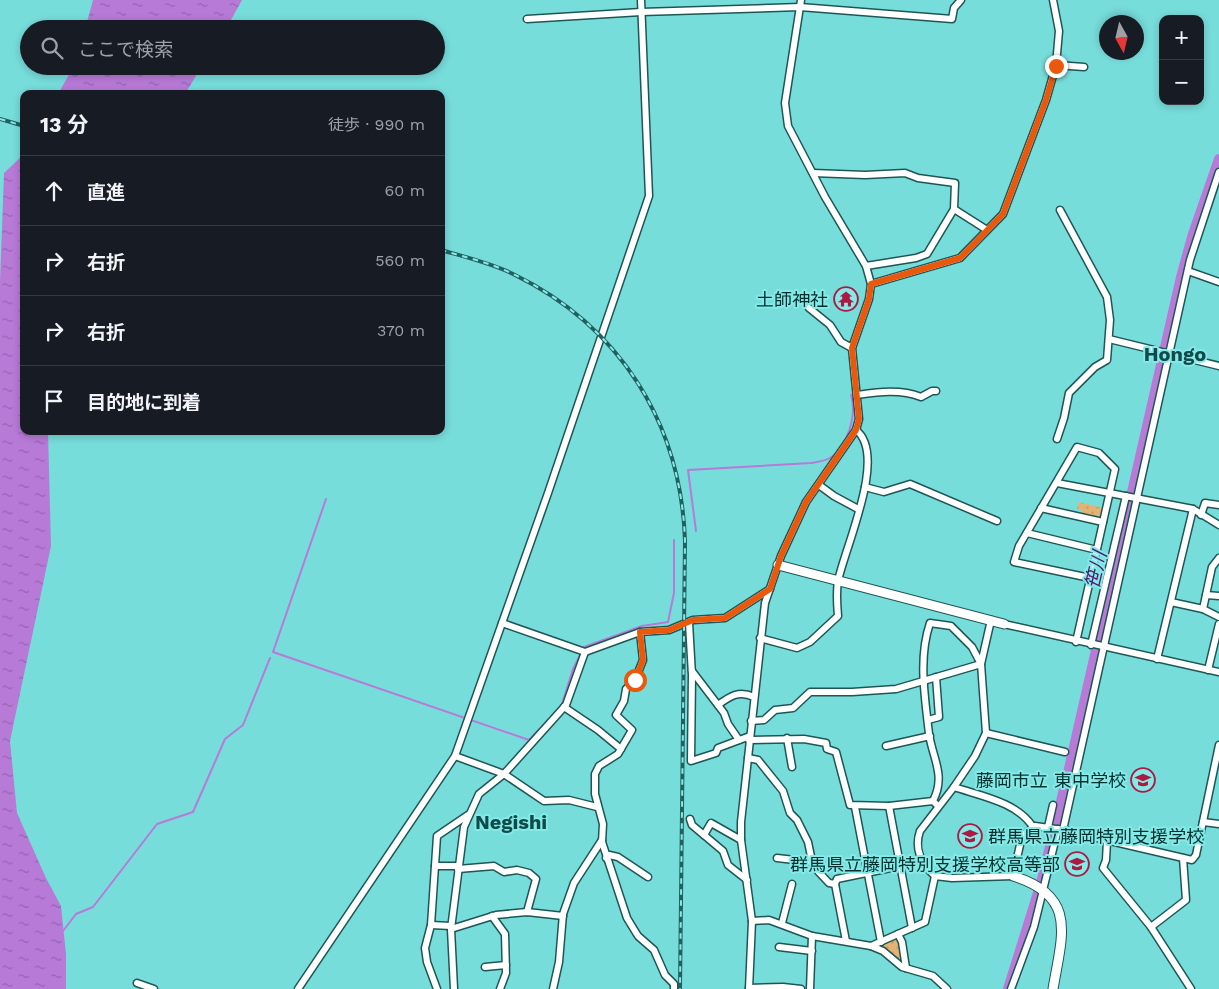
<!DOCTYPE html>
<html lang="ja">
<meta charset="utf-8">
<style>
:root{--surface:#171b24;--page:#20242c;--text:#f1f3f6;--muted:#9ea1a6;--line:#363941}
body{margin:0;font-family:"Work Sans","Noto Sans JP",sans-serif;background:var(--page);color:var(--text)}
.controls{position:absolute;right:15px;top:15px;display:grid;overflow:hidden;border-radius:10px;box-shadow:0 2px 8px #0003}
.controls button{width:45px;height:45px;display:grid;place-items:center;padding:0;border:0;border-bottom:1px solid var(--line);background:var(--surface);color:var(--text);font:25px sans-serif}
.compass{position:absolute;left:1099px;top:15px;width:45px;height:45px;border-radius:50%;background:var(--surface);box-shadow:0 2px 8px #0003;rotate:172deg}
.stop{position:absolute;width:15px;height:15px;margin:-11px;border:4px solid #ea580c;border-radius:50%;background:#fff}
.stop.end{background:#ea580c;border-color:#fff;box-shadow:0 1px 5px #0008}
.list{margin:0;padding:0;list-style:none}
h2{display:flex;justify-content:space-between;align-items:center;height:65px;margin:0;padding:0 20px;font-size:21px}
h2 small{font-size:16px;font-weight:400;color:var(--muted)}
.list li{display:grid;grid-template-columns:32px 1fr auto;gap:15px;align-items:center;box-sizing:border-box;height:70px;padding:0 20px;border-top:1px solid var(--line)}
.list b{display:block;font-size:19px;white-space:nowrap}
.list em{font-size:16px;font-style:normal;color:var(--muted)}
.icon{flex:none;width:28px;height:28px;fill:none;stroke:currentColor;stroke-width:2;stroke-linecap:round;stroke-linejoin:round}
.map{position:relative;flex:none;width:1219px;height:989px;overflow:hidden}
.search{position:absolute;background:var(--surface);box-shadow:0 2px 8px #0003;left:20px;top:20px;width:425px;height:55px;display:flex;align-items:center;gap:12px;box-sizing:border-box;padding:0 18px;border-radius:28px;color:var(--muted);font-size:19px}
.panel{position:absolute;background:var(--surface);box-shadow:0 2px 8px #0003;left:20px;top:90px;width:425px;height:345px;border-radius:10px}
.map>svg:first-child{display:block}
.grass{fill:url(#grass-dots)}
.water{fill:url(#water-ripples)}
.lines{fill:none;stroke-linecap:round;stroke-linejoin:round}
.stream{stroke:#b87ad7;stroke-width:2}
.river{stroke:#b87ad7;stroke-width:10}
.minor-casing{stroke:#1e5655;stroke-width:9}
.tertiary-casing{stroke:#1e5655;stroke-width:11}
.minor{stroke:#fff;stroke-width:6}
.tertiary{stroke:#fff;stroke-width:9}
.rail-casing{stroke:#22605f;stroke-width:4}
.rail{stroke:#84eae8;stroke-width:2;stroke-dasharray:5.5;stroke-linecap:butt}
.route{stroke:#ea580c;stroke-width:6}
.labels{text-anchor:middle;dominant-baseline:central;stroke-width:4;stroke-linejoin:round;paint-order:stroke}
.poi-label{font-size:18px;fill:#002f2e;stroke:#84eae8;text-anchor:end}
.water-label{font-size:19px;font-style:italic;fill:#51166a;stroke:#84eae8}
.quarter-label{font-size:20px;font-weight:bold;fill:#104a49;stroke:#84eae8}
</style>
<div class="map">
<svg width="1219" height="989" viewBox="0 0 1219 989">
<defs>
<pattern id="grass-dots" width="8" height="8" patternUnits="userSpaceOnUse" patternTransform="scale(1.25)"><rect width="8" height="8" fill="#e2b374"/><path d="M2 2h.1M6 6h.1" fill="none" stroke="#c09a65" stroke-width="1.8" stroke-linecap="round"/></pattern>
<pattern id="water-ripples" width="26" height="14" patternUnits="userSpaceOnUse" patternTransform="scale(1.25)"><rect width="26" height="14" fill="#b87ad7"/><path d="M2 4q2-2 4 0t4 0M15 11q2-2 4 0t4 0" fill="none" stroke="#9364af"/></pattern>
</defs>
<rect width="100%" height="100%" fill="#77dddb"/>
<g class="grass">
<polygon points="1079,502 1103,508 1102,517 1097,518 1083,515 1083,511 1077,509"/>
<polygon points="897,938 903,966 879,947"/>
</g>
<g class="water">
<polygon points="93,0 242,0 226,29 85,29"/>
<polygon points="74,66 202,66 185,94 58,94"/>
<polygon points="24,154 24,431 48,431 51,546 10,741 17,813 46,878 61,906 66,954 66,989 0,989 0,282 4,173"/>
</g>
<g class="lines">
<g class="stream">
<polyline points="326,499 273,652 529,740 561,707 573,669 584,647 642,626 668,622 674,593 674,540"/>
<path d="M696 531 688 470 811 463C817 462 825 461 830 458 848 447 857 414 851 395"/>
<polyline points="63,931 76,914 93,907 157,824 193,812 225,739 243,725 270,658"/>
</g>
<polyline class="river" points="1008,989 1041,883 1068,773 1181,277 1192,237 1219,159"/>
<g class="minor-casing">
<g id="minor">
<polyline points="527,19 641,12 800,7 952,19 954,8 961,0"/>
<polyline points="1056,65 1084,67"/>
<polyline points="813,173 865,175 905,173 918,178 955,183 954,209 927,254 916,258 866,266"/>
<polyline points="954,209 987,230"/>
<polyline points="1188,271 1219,282"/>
<polyline points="871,284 960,258 1003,214 1046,100 1056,65 1059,31 1053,0"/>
<polyline points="809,308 830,325 841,342 852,348"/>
<polyline points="1109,339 1219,366"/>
<path d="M857 395C879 392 900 389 921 397L932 391H936"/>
<polyline points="1057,439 1064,418 1069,393 1095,367 1107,360 1110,320 1107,297 1060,210"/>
<polyline points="1057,483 1193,509 1219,525"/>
<polyline points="819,485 834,496 858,509"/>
<polyline points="865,487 884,492 910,484 997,521"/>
<polyline points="1041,508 1103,522"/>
<polyline points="1201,515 1205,503 1219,505"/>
<polyline points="1027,533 1097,550"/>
<polyline points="1219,558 1212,567 1203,609 1219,617"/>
<polyline points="1206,595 1219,596"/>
<polyline points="1171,602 1203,609"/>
<polyline points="502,623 585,652 640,632 669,630 693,620 725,618 770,589"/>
<polyline points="689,623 692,675 691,761 716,753 718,748 750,736"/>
<polyline points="1004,624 1219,672"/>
<polyline points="640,632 643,660 635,680 626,689 624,701 616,715 632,730 618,754 599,766 595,774 595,794 603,824 602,842 627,918 638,936 654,950 665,975 674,984 674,989"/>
<path d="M760 638 797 648 810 642 838 616C837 604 836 593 838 581 845 547 888 455 856 430"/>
<polyline points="1076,642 1115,469 1099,453 1077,447 1019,546 1014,562 1090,578"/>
<polyline points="1091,645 1126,496"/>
<polyline points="1157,659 1193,509"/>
<polyline points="1208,670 1219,624"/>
<polyline points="692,671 724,713 728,724 739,740"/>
<path d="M718 705C730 696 739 690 754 697"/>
<polyline points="564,707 598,730 621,749"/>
<polyline points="928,720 939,717 936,677"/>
<polyline points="751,721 764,720 775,710 793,708 810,692 852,692 896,689 981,664 991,620"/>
<polyline points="986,733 1065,752"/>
<polyline points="787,738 792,767"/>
<polyline points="749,740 804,739 826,743 827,749 836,752 850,805 889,806 933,801 938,806"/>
<polyline points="886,746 930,736"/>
<polyline points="455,756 504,774 544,801 569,800 597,807"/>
<polyline points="748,758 758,760 783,791 790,813 797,820 808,842 813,866 829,883 835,884 846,941"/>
<path d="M933 801C946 775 933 760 929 734 925 698 918 658 930 623L951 626 972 647 981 664 986 733 975 756 954 787"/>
<polyline points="889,806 912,928"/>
<polyline points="855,807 881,942"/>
<polyline points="690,819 692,825 723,851 728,865 747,880"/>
<polyline points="1203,822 1219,824"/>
<polyline points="1048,827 1053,805"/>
<polyline points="1063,830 1190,260 1219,172"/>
<polyline points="704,835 711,823 741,840"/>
<polyline points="1107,841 1106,860 1103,868 1151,927 1191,989"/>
<polyline points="606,858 609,855 618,857 648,877"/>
<polyline points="777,858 812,862"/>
<polyline points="435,866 458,866"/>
<polyline points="458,869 494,866 504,872 517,870 529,873 536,879 527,912"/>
<path d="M935 876C921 864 914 848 920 831L954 787C981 796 1017 802 1033 827"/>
<polyline points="835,884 837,879 900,866"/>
<polyline points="492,916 505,934 506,973 500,989"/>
<polyline points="752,921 769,920 812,936 871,946 883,951 902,967 933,976 947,989"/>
<polyline points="782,923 792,884"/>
<polyline points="431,925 451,926"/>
<polyline points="1151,927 1186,900 1183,858"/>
<polyline points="451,929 496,915 527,912 563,916"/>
<polyline points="898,934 902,942 906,968"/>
<polyline points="871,946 925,922 935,876 952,878 1013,876 1022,836 1035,826 1063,830 1192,860 1196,855 1219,745"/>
<polyline points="779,947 812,951"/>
<polyline points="485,967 506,965"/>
<polyline points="137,983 154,989"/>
<polyline points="749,988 783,987 801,989"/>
<polyline points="298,989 455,756 548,493 649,196 641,0"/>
<polyline points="437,989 427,962 425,948 431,925 437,836 468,815"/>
<polyline points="454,989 451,929 464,827 479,794 504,774 566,705 585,652"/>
<polyline points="553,989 559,962 563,914 574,883 602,840"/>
<polyline points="749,989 752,921 741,840 741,822 765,603 781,556 806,502 856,430 859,419 852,348 869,299 871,284 866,266 825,197 788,126 785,103 801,0"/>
<polyline points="810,989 812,936"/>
<polyline points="1011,989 1034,927 1058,829"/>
</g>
</g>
<g class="tertiary-casing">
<g id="tertiary">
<polyline points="778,565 1004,624"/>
<path d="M1013 876C1078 896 1062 935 1053 989"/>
</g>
</g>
<use href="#minor" class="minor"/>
<use href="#tertiary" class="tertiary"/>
<g class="rail-casing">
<g id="rail">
<polyline points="0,119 24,126"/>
<path d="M441 250C465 257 491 263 513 274 620 326 681 423 685 541L680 989"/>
</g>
</g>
<use href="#rail" class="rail"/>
</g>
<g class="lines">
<polyline class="route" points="635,680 643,660 640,632 669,630 693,620 725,618 770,589 781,556 806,502 856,430 859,419 852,348 869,299 871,284 960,258 1003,214 1046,100 1056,66"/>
</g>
<defs>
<g id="temple-ring" transform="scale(1.25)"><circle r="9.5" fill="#84eae8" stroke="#ad1940" stroke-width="1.5"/><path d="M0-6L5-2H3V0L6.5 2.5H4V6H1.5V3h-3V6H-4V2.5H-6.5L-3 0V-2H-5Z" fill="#ad1940"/></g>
<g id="school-ring" transform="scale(1.25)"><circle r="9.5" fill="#84eae8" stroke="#ad1940" stroke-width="1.5"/><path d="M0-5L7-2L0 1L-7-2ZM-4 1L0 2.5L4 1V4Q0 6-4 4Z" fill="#ad1940"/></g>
</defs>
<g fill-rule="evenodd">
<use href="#temple-ring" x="846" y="299"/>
<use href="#school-ring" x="1143" y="780"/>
<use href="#school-ring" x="970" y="836"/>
<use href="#school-ring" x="1077" y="864"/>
</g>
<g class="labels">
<g class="poi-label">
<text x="828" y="299">土師神社</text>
<text x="1126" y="780">藤岡市立 東中学校</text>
<text x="988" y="836" text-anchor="start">群馬県立藤岡特別支援学校</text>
<text x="1060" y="864">群馬県立藤岡特別支援学校高等部</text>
</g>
<g class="water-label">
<text transform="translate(1096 570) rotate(-77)">笹川</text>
</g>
<g class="quarter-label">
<text x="1175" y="354">Hongo</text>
<text x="511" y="822">Negishi</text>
</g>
</g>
</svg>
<div class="controls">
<button>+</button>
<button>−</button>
</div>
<svg class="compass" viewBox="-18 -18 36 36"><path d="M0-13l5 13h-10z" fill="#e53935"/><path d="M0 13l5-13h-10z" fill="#9ea1a6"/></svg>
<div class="stop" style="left:635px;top:680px"></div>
<div class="stop end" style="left:1056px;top:66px"></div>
<div class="search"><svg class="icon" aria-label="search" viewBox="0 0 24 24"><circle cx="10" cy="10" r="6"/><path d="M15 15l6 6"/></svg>ここで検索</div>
<section class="panel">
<h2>13 分<small>徒歩 · 990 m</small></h2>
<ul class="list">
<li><svg class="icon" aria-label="ahead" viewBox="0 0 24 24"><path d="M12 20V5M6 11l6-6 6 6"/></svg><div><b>直進</b></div><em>60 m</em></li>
<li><svg class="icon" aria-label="right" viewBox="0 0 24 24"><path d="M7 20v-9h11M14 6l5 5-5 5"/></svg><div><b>右折</b></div><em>560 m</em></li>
<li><svg class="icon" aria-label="right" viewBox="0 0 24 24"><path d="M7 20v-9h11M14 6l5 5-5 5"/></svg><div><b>右折</b></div><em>370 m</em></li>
<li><svg class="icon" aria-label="arrive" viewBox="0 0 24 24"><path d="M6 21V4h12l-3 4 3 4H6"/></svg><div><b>目的地に到着</b></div></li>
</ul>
</section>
</div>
